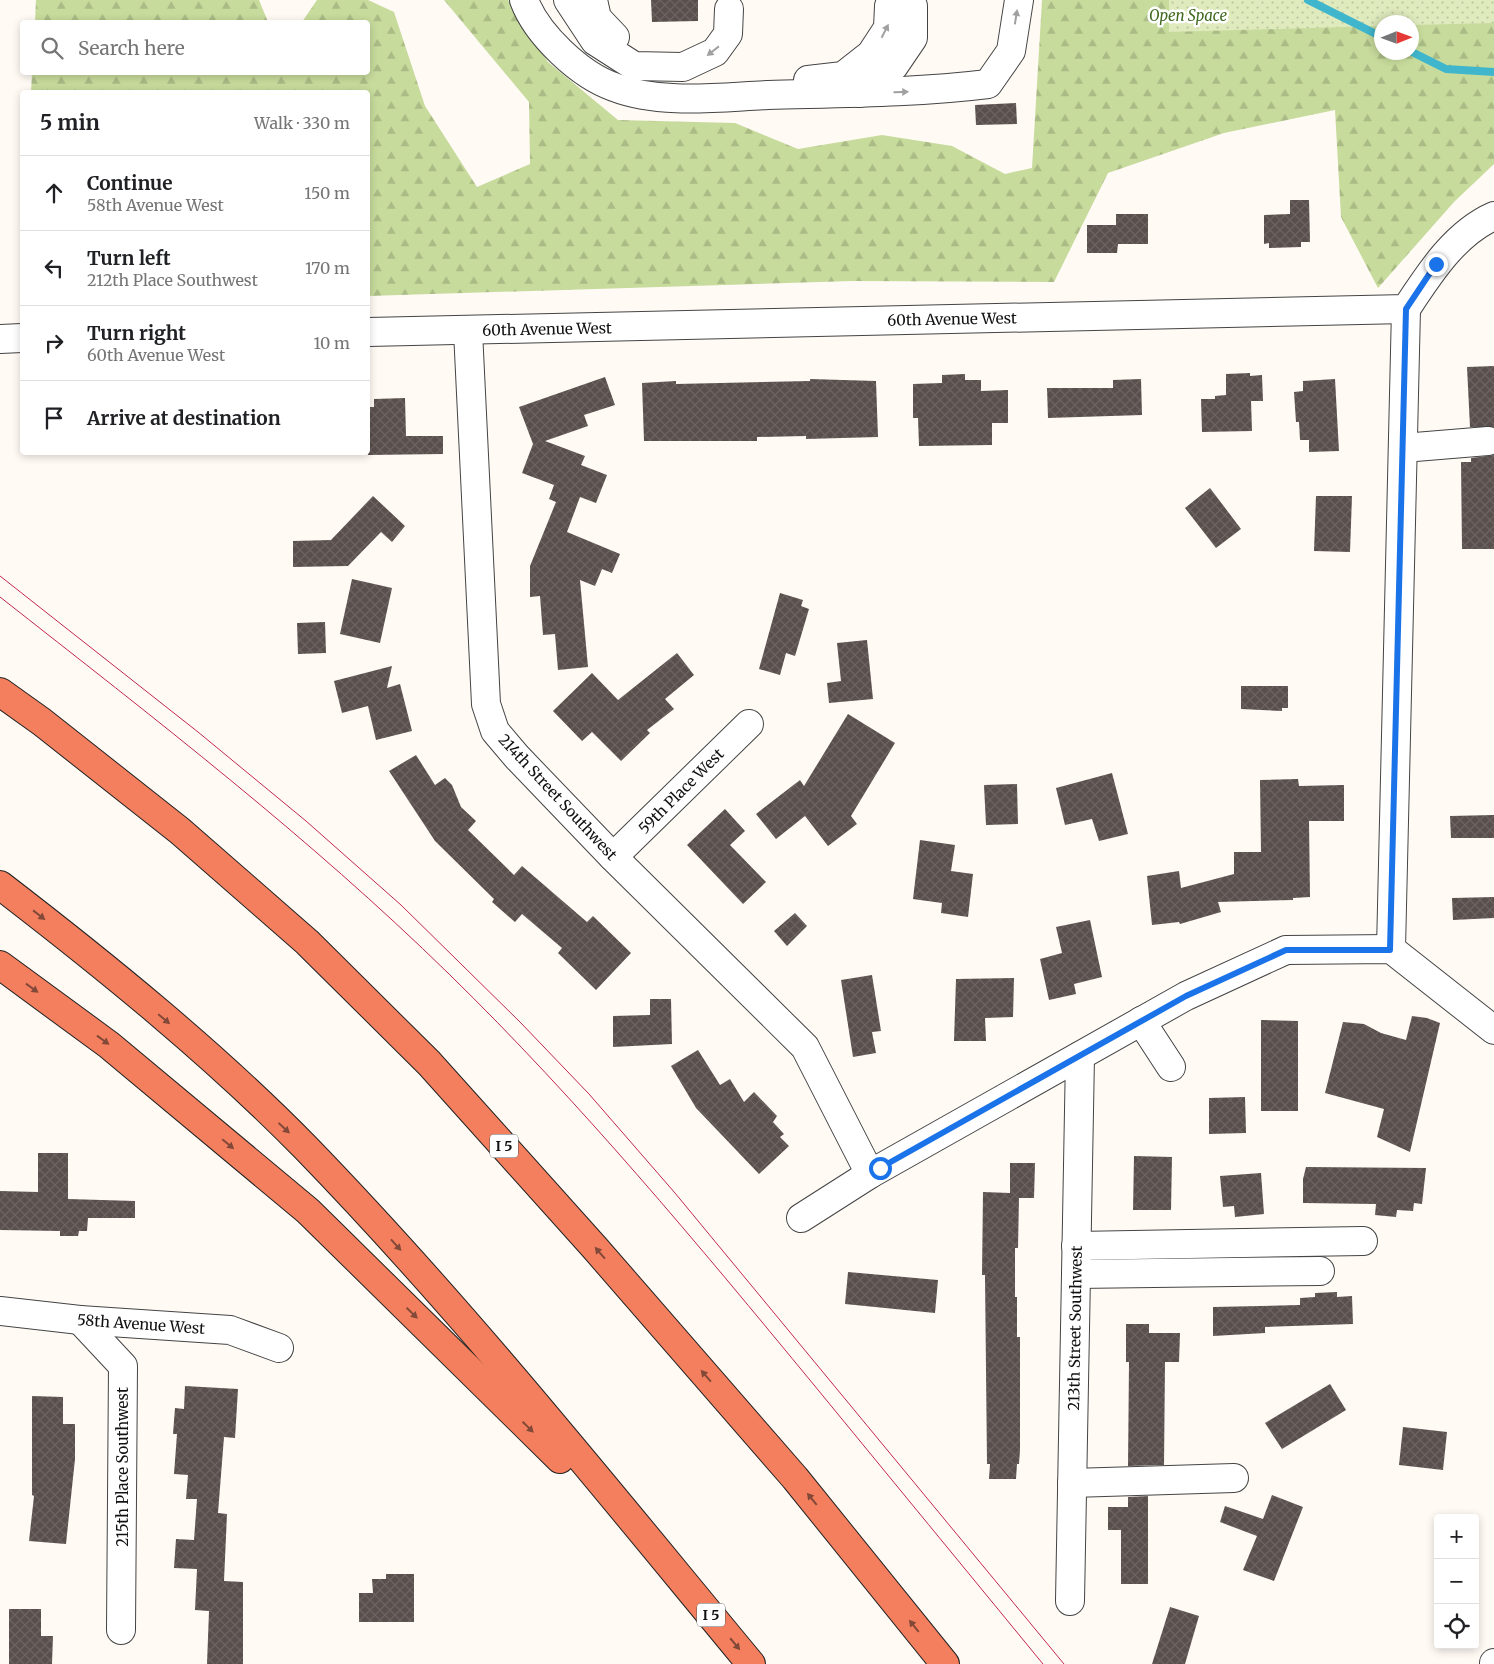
<!DOCTYPE html>
<meta charset="utf-8">
<style>
:root{--surface:#fff;--page:#f6f6f6;--text:#202124;--muted:#757577;--line:#e0e0e0}
body{margin:0;font-family:Merriweather,serif;background:var(--page);color:var(--text)}
.controls{position:absolute;right:15px;bottom:15px;display:grid;overflow:hidden;border-radius:5px;box-shadow:0 2px 8px #0003}
.controls button{width:45px;height:45px;display:grid;place-items:center;padding:0;border:0;border-bottom:1px solid var(--line);background:var(--surface);color:var(--text);font:25px sans-serif}
.compass{position:absolute;left:1374px;top:15px;width:45px;height:45px;border-radius:50%;background:var(--surface);box-shadow:0 2px 8px #0003;rotate:89deg}
.stop{position:absolute;width:15px;height:15px;margin:-11px;border:4px solid #1a73e8;border-radius:50%;background:#fff}
.stop.end{background:#1a73e8;border-color:#fff;box-shadow:0 1px 5px #0008}
.list{margin:0;padding:0;list-style:none}
h2{display:flex;justify-content:space-between;align-items:center;height:65px;margin:0;padding:0 20px;font-size:21px}
h2 small{font-size:16px;font-weight:400;color:var(--muted)}
.list li{display:grid;grid-template-columns:32px 1fr auto;gap:15px;align-items:center;box-sizing:border-box;height:75px;padding:0 20px;border-top:1px solid var(--line)}
.list b{display:block;font-size:19px;white-space:nowrap}
.list p{margin:0;font-size:16px;white-space:nowrap;color:var(--muted)}
.list em{font-size:16px;font-style:normal;color:var(--muted)}
.icon{flex:none;width:28px;height:28px;fill:none;stroke:currentColor;stroke-width:2;stroke-linecap:round;stroke-linejoin:round}
.map{position:relative;flex:none;width:1494px;height:1664px;overflow:hidden}
.search{position:absolute;background:var(--surface);box-shadow:0 2px 8px #0003;left:20px;top:20px;width:350px;height:55px;display:flex;align-items:center;gap:12px;box-sizing:border-box;padding:0 18px;border-radius:5px;color:var(--muted);font-size:19px}
.panel{position:absolute;background:var(--surface);box-shadow:0 2px 8px #0003;left:20px;top:90px;width:350px;height:365px;border-radius:5px}
.map>svg:first-child{display:block}
.forest{fill:url(#forest-firs);fill-rule:evenodd}
.park{fill:url(#park-dots)}
.lines{fill:none;stroke-linecap:round;stroke-linejoin:round}
.stream{stroke:#40b6cd;stroke-width:8}
.building{fill:url(#building-cross-hatch)}
.minor-casing{stroke:#444;stroke-width:30}
.highway-casing{stroke:#222;stroke-width:30}
.minor{stroke:#fff;stroke-width:28}
.highway{stroke:#f37f5e;stroke-width:28}
.tram{stroke:#c22753;stroke-width:1}
.oneway{fill:#a0a0a0}
.oneway2{fill:#824838}
.route{stroke:#1a73e8;stroke-width:6}
.labels{text-anchor:middle;dominant-baseline:central;stroke-width:5;stroke-linejoin:round;paint-order:stroke}
.shield{fill:#fff;stroke:#585858;stroke-width:1}
.shield-label{font-size:14px;font-weight:bold;fill:#111}
.park-label{font-size:15px;font-style:italic;fill:#406a20;stroke:#fff}
.street-label{font-size:15px;fill:#111;stroke:#fff}
</style>
<div class="map">
<svg width="1494" height="1664" viewBox="0 0 1494 1664">
<defs>
<pattern id="forest-firs" width="22" height="20" patternUnits="userSpaceOnUse" patternTransform="scale(1.25)"><rect width="22" height="20" fill="#c7db9c"/><path d="M5 1l3.5 6h-7zM16 11l3.5 6h-7z" fill="#aabb85"/></pattern>
<pattern id="park-dots" width="8" height="8" patternUnits="userSpaceOnUse" patternTransform="scale(1.25)"><rect width="8" height="8" fill="#dfeabd"/><path d="M2 2h.1M6 6h.1" fill="none" stroke="#bec8a1" stroke-width="1.8" stroke-linecap="round"/></pattern>
<pattern id="building-cross-hatch" width="8" height="8" patternUnits="userSpaceOnUse" patternTransform="scale(1.25)"><rect width="8" height="8" fill="#594f4d"/><path d="M0 0l8 8M0 8l8-8" fill="none" stroke="#6c6462"/></pattern>
</defs>
<rect width="100%" height="100%" fill="#fffaf4"/>
<g class="forest">
<polygon points="36,0 259,0 268,22 35,22"/>
<path d="M317 0H368L394 12 425 106 477 187 530 164 529 102 444 0H508L548 62 618 120 735 123 798 149 882 135 952 146 1005 174 1032 168 1042 0H1494V164L1454 202 1378 288 1341 217 1335 110 1224 133 1108 173 1054 282 852 281 368 296V92H31L32 73 368 72V22H302ZM1382 22H1412V52H1382Z"/>
</g>
<polygon class="park" points="1169,0 1494,0 1494,23 1412,25 1412,22 1382,22 1381,26 1169,32"/>
<g class="lines">
<g class="stream">
<polyline points="1308,0 1382,37"/>
<polyline points="1412,52 1446,69 1494,72"/>
</g>
</g>
<g class="building">
<polygon points="651,0 698,0 698,21 652,22"/>
<polygon points="1016,103 1017,124 976,125 975,105"/>
<polygon points="1290,200 1309,200 1310,242 1301,242 1301,247 1269,248 1269,243 1264,244 1264,215 1290,214"/>
<polygon points="1116,214 1148,214 1148,244 1118,244 1117,253 1087,253 1087,225 1116,225"/>
<polygon points="1494,366 1494,427 1470,427 1467,367"/>
<polygon points="1250,373 1250,376 1262,375 1263,401 1251,401 1252,431 1202,432 1201,399 1215,399 1215,396 1226,395 1226,374"/>
<polygon points="965,374 965,380 981,380 981,391 1008,390 1008,423 992,423 992,445 919,446 918,418 913,418 913,384 942,383 942,375"/>
<polygon points="605,377 615,405 584,415 588,426 545,441 585,456 581,465 607,475 596,503 580,497 567,532 620,554 612,573 602,569 595,586 580,580 588,667 558,670 555,634 543,635 540,596 530,597 530,566 556,502 549,499 554,485 522,473 533,444 519,407"/>
<polygon points="810,379 876,381 878,437 806,439 806,436 757,437 757,441 644,441 642,383 676,381 676,384 810,381"/>
<polygon points="1141,379 1142,415 1048,418 1047,388 1113,388 1113,380"/>
<polygon points="1335,379 1339,451 1309,452 1309,440 1300,440 1299,422 1296,422 1294,392 1303,391 1303,381"/>
<polygon points="405,398 406,436 443,436 443,454 368,455 368,407 374,407 374,399"/>
<polygon points="1494,455 1494,549 1462,549 1461,462 1471,462 1471,458"/>
<polygon points="1210,488 1241,529 1216,548 1185,508"/>
<polygon points="373,496 405,526 392,542 381,532 348,566 293,567 293,541 331,540"/>
<polygon points="1316,496 1352,496 1350,552 1314,551"/>
<polygon points="352,579 392,588 380,643 340,634"/>
<polygon points="780,593 803,600 801,606 809,609 795,656 786,653 780,675 759,669"/>
<polygon points="325,622 326,653 298,654 297,623"/>
<polygon points="867,640 873,699 829,703 827,683 841,681 837,643"/>
<polygon points="677,653 694,675 665,699 674,709 647,730 650,733 621,761 592,732 582,741 553,711 592,673 618,700"/>
<polygon points="392,666 387,688 400,684 412,731 376,740 368,706 342,713 334,681"/>
<polygon points="1241,686 1288,686 1288,708 1282,708 1282,711 1241,709"/>
<polygon points="848,714 895,743 851,816 857,824 828,846 805,816 776,839 756,814 800,780 804,786"/>
<polygon points="416,755 435,785 445,778 452,785 461,807 476,821 468,830 514,875 522,866 587,922 593,916 631,953 596,990 558,953 562,948 522,914 515,922 492,902 494,899 435,841 389,771"/>
<polygon points="1112,773 1128,834 1099,841 1092,819 1065,825 1056,788"/>
<polygon points="1298,779 1299,786 1344,785 1344,821 1309,821 1310,897 1293,898 1293,900 1218,902 1221,912 1180,924 1179,922 1152,925 1147,876 1179,871 1181,888 1234,874 1234,852 1261,852 1260,780"/>
<polygon points="1017,784 1018,824 986,825 984,785"/>
<polygon points="725,809 745,831 730,845 766,882 743,904 687,845"/>
<polygon points="1494,815 1494,838 1451,838 1450,816"/>
<polygon points="920,840 955,845 951,871 973,874 968,917 941,913 942,903 913,899"/>
<polygon points="1494,897 1494,918 1453,920 1452,898"/>
<polygon points="795,913 807,926 787,946 774,931"/>
<polygon points="1090,920 1102,977 1074,984 1076,994 1049,1000 1040,959 1062,953 1056,927"/>
<polygon points="872,975 881,1031 872,1032 876,1053 853,1057 841,980"/>
<polygon points="1014,978 1013,1017 985,1018 986,1041 954,1041 956,979"/>
<polygon points="650,999 671,999 672,1044 613,1047 613,1016 650,1015"/>
<polygon points="1412,1016 1427,1018 1440,1023 1410,1152 1377,1137 1384,1109 1325,1093 1343,1022 1364,1024 1381,1033 1406,1040"/>
<polygon points="1261,1020 1298,1021 1298,1111 1261,1111"/>
<polygon points="698,1050 720,1085 730,1079 744,1102 754,1092 777,1116 773,1122 784,1134 780,1137 789,1146 759,1174 696,1108 671,1066"/>
<polygon points="1245,1097 1246,1133 1209,1134 1209,1098"/>
<polygon points="38,1153 68,1153 68,1199 135,1201 135,1218 88,1218 87,1231 79,1231 78,1236 60,1236 60,1231 0,1230 0,1191 38,1192"/>
<polygon points="1134,1156 1172,1157 1171,1210 1133,1210"/>
<polygon points="1010,1163 1035,1163 1034,1198 1019,1198 1018,1248 1015,1248 1015,1297 1017,1297 1017,1337 1020,1337 1020,1450 1019,1464 1017,1464 1016,1479 989,1479 990,1464 987,1464 985,1275 982,1275 983,1192 1010,1193"/>
<polygon points="1306,1167 1426,1168 1422,1204 1414,1203 1413,1211 1397,1210 1396,1217 1375,1215 1376,1204 1303,1203 1303,1179"/>
<polygon points="1261,1173 1264,1214 1235,1217 1234,1206 1223,1207 1220,1176"/>
<polygon points="848,1272 938,1280 935,1313 845,1304"/>
<polygon points="1337,1292 1337,1297 1352,1296 1353,1324 1265,1327 1265,1333 1213,1336 1213,1307 1300,1305 1300,1298 1315,1297 1315,1293"/>
<polygon points="1126,1324 1149,1324 1149,1333 1180,1333 1179,1362 1165,1362 1164,1465 1128,1466 1129,1362 1126,1362"/>
<polygon points="1330,1384 1346,1410 1282,1449 1265,1423"/>
<polygon points="185,1386 238,1389 235,1438 224,1437 218,1513 227,1514 224,1581 243,1582 243,1664 207,1664 209,1611 195,1610 197,1569 174,1568 176,1539 194,1540 197,1499 186,1499 188,1475 174,1474 177,1434 173,1434 175,1408 184,1409"/>
<polygon points="32,1396 63,1397 63,1424 75,1424 75,1459 66,1544 29,1541 34,1496 32,1495"/>
<polygon points="1403,1427 1447,1432 1443,1470 1399,1465"/>
<polygon points="1272,1495 1303,1507 1274,1581 1243,1570 1257,1536 1220,1522 1225,1506 1263,1519"/>
<polygon points="1148,1496 1148,1584 1121,1584 1121,1530 1108,1530 1108,1507 1128,1507 1128,1497"/>
<polygon points="386,1574 414,1574 414,1622 359,1622 359,1593 373,1593 372,1579 386,1579"/>
<polygon points="1170,1607 1199,1616 1185,1664 1152,1664"/>
<polygon points="9,1609 41,1609 41,1636 53,1636 52,1664 9,1664"/>
</g>
<g class="lines">
<g class="minor-casing">
<g id="minor">
<path d="M524 0C537 35 580 75 614 87 660 105 720 97 768 95 842 93 915 93 988 84L1011 51 1019 0"/>
<polyline points="568,0 595,41 634,66 683,67 715,52 728,34 729,9"/>
<polyline points="593,0 597,18 615,37"/>
<polyline points="808,80 843,76 871,54 888,28 889,6"/>
<polyline points="860,93 894,66 913,38 913,6"/>
<polyline points="468,331 486,704 495,731 517,757 613,857 805,1047 870,1174"/>
<path d="M368 332 1406 309C1429 274 1455 233 1494 216"/>
<polyline points="0,339 22,338"/>
<polyline points="1403,448 1488,441"/>
<polyline points="613,857 749,724"/>
<polyline points="1391,949 1406,309"/>
<polyline points="1141,1021 1171,1067"/>
<polyline points="801,1218 870,1174 1186,996 1286,950 1391,949 1494,1030"/>
<polyline points="1076,1246 1363,1241"/>
<polyline points="1076,1274 1320,1271"/>
<polyline points="0,1311 80,1320 230,1330 279,1348"/>
<polyline points="80,1320 123,1366 121,1630"/>
<polyline points="1072,1483 1234,1478"/>
<polyline points="1070,1601 1080,1056"/>
<polyline points="1494,1664 1494,1663"/>
</g>
</g>
<g class="highway-casing">
<g id="highway">
<polyline points="0,692 42,722 180,831 307,942 429,1063 595,1248 795,1478 945,1664"/>
<path d="M0 885C104 965 214 1054 306 1148 464 1311 606 1489 751 1664"/>
<polyline points="0,965 109,1045 308,1211 560,1459"/>
</g>
</g>
<use href="#minor" class="minor"/>
<use href="#highway" class="highway"/>
<g class="tram">
<polyline points="0,576 198,732 306,821 401,905 520,1022 589,1094 675,1193 1064,1664"/>
<path d="M0 597C154 718 309 837 449 974 581 1103 697 1243 814 1385 890 1478 967 1571 1043 1664"/>
</g>
</g>
<defs><path id="oneway-solid" d="M-6-.8H1V-3.2L6.5 0L1 3.2V.8H-6Z" transform="scale(1.25)"/></defs>
<g class="oneway">
<use href="#oneway-solid" transform="translate(1016 17) rotate(-81)"/>
<use href="#oneway-solid" transform="translate(885 31) rotate(-63)"/>
<use href="#oneway-solid" transform="translate(713 51) rotate(142)"/>
<use href="#oneway-solid" transform="translate(901 92) rotate(-1)"/>
</g>
<g class="oneway2">
<use href="#oneway-solid" transform="translate(39 915) rotate(38)"/>
<use href="#oneway-solid" transform="translate(32 988) rotate(36)"/>
<use href="#oneway-solid" transform="translate(164 1019) rotate(40)"/>
<use href="#oneway-solid" transform="translate(103 1040) rotate(36)"/>
<use href="#oneway-solid" transform="translate(284 1128) rotate(43)"/>
<use href="#oneway-solid" transform="translate(228 1144) rotate(40)"/>
<use href="#oneway-solid" transform="translate(396 1245) rotate(48)"/>
<use href="#oneway-solid" transform="translate(600 1253) rotate(-131)"/>
<use href="#oneway-solid" transform="translate(412 1313) rotate(44)"/>
<use href="#oneway-solid" transform="translate(706 1376) rotate(-131)"/>
<use href="#oneway-solid" transform="translate(528 1427) rotate(44)"/>
<use href="#oneway-solid" transform="translate(812 1499) rotate(-129)"/>
<use href="#oneway-solid" transform="translate(914 1626) rotate(-129)"/>
<use href="#oneway-solid" transform="translate(735 1644) rotate(50)"/>
</g>
<g class="lines">
<polyline class="route" points="880,1168 1186,996 1286,950 1390,950 1406,309 1436,264"/>
</g>
<g class="labels">
<g class="shield">
<rect x="490" y="1134.5" width="28" height="23" rx="4"/>
<rect x="697" y="1603.5" width="28" height="23" rx="4"/>
</g>
<g class="shield-label">
<text x="504" y="1146">I 5</text>
<text x="711" y="1615">I 5</text>
</g>
<g class="park-label">
<text x="1188" y="15">Open Space</text>
</g>
<g class="street-label">
<text transform="translate(952 319) rotate(-1)">60th Avenue West</text>
<text transform="translate(547 329) rotate(-1)">60th Avenue West</text>
<text transform="translate(681 791) rotate(-45)">59th Place West</text>
<text transform="translate(558 797) rotate(47)">214th Street Southwest</text>
<text transform="translate(141 1324) rotate(4)">58th Avenue West</text>
<text transform="translate(1075 1328) rotate(-89)">213th Street Southwest</text>
<text transform="translate(122 1467) rotate(-90)">215th Place Southwest</text>
</g>
</g>
</svg>
<div class="controls">
<button>+</button>
<button>−</button>
<button><svg class="icon" aria-label="locate" viewBox="0 0 24 24"><circle cx="12" cy="12" r="6"/><path d="M12 2v4M12 18v4M2 12h4M18 12h4"/></svg></button>
</div>
<svg class="compass" viewBox="-18 -18 36 36"><path d="M0-13l5 13h-10z" fill="#e53935"/><path d="M0 13l5-13h-10z" fill="#757577"/></svg>
<div class="stop" style="left:880px;top:1168px"></div>
<div class="stop end" style="left:1436px;top:264px"></div>
<div class="search"><svg class="icon" aria-label="search" viewBox="0 0 24 24"><circle cx="10" cy="10" r="6"/><path d="M15 15l6 6"/></svg>Search here</div>
<section class="panel">
<h2>5 min<small>Walk · 330 m</small></h2>
<ul class="list">
<li><svg class="icon" aria-label="ahead" viewBox="0 0 24 24"><path d="M12 20V5M6 11l6-6 6 6"/></svg><div><b>Continue</b><p>58th Avenue West</p></div><em>150 m</em></li>
<li><svg class="icon" aria-label="left" viewBox="0 0 24 24"><path d="M17 20v-9H6M10 6l-5 5 5 5"/></svg><div><b>Turn left</b><p>212th Place Southwest</p></div><em>170 m</em></li>
<li><svg class="icon" aria-label="right" viewBox="0 0 24 24"><path d="M7 20v-9h11M14 6l5 5-5 5"/></svg><div><b>Turn right</b><p>60th Avenue West</p></div><em>10 m</em></li>
<li><svg class="icon" aria-label="arrive" viewBox="0 0 24 24"><path d="M6 21V4h12l-3 4 3 4H6"/></svg><div><b>Arrive at destination</b></div></li>
</ul>
</section>
</div>
